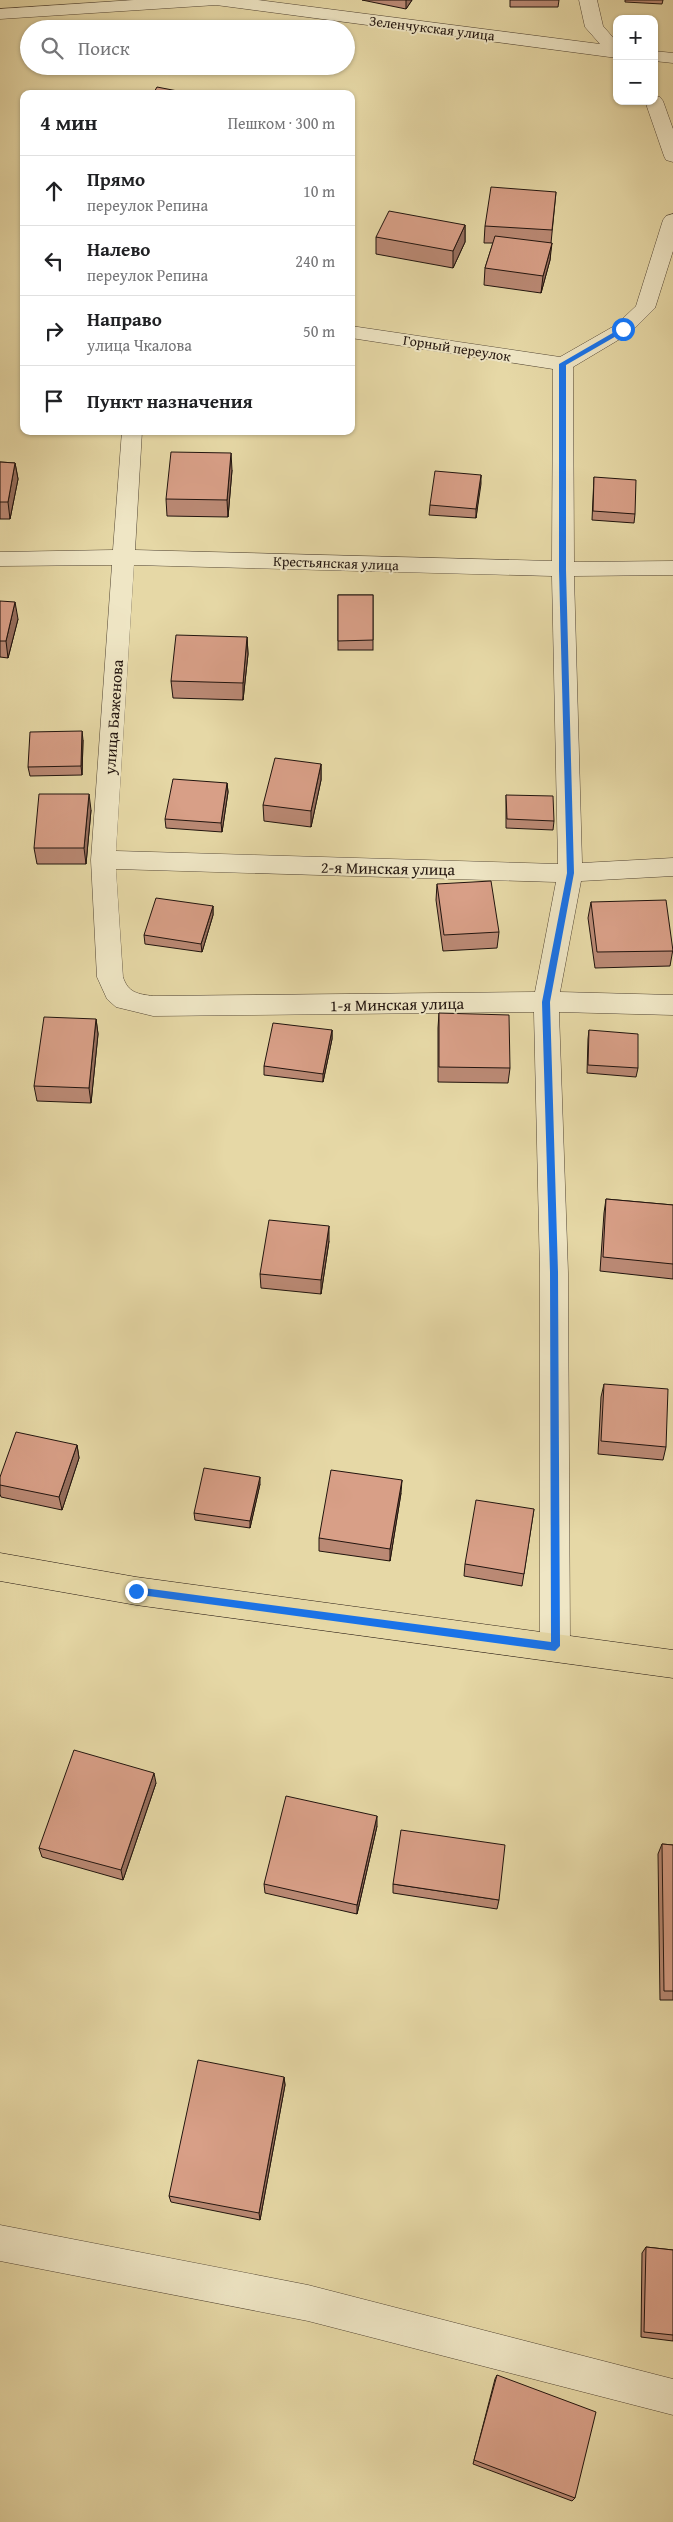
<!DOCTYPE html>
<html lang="ru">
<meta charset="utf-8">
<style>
:root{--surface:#fff;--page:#f6f6f6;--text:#202124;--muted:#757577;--line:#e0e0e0}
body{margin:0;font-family:"Gentium Book Plus",serif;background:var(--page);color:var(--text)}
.controls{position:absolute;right:15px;top:15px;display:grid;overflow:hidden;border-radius:10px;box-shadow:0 1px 4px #0004}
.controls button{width:45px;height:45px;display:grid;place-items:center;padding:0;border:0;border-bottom:1px solid var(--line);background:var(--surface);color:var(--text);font:25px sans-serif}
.stop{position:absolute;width:15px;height:15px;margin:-11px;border:4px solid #1a73e8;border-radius:50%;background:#fff}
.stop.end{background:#1a73e8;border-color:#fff;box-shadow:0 1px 5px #0008}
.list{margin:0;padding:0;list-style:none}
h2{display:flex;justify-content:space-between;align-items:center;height:65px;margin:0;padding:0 20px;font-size:21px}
h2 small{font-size:16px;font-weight:400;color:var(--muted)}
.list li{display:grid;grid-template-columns:32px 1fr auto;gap:15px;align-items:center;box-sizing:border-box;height:70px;padding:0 20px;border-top:1px solid var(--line)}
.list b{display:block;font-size:19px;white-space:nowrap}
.list p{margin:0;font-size:16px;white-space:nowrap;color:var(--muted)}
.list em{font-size:16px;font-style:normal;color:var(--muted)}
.icon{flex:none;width:28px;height:28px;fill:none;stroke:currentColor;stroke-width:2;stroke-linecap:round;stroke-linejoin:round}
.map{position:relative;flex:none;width:673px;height:2522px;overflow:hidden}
.search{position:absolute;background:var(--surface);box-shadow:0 1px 4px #0004;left:20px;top:20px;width:335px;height:55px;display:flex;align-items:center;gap:12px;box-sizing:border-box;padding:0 18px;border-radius:28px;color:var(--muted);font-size:19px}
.panel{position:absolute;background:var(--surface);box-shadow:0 1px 4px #0004;left:20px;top:90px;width:335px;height:345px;border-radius:10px}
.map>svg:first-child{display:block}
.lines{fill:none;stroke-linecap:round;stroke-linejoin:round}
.minor-casing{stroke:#524534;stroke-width:1}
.major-casing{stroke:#21140e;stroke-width:1}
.minor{fill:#efe6c5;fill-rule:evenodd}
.major{fill:#e6d8a6;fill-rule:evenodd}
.wall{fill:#ba8974;stroke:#21140e}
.shaded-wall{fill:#976f5e;stroke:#21140e}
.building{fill:#d89f87;stroke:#21140e}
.route{fill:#1a73e8}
.labels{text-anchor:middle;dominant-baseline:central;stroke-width:4;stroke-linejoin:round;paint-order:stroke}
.far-street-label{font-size:14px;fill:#21140e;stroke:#efe6c5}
.street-label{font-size:16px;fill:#21140e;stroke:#efe6c5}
</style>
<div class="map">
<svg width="673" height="2522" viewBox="0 0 673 2522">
<rect width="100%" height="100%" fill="#e6d8a6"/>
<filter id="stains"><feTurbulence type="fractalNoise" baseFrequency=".004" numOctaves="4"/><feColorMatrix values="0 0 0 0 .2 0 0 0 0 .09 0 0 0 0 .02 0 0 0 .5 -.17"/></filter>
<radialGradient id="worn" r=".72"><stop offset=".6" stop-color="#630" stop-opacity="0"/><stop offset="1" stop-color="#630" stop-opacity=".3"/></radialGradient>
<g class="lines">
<g class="minor-casing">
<g id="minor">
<polygon points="134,0 258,0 600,44 585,27 579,0 597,0 603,26 617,42 617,58 216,5 0,19 0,9"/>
<polygon points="654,51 673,53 673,63 654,61"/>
<polygon points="654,96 660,97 663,101 673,129 673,162 666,160 664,156 645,101 654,101"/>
<path d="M673 214V251L655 308 630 333 573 367 574 562 673 561V575L574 576 582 863 673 858V876L581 881 560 992 673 995V1015L559 1012 568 1273 570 1646 566 1656 555 1660 544 1656 540 1646V1273L534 1012 153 1016 116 1007 107 999 97 977 91 860 112 565 0 566V552L113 550 122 431H142L135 550 552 561 553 369 351 338V326L560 357 616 325 636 306 663 220 666 216ZM134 565 552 576 558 864 116 851ZM116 869 556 882 535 992 153 996C138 994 128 993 123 977Z"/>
<polygon points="0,2225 308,2285 673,2379 673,2415 308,2321 0,2261"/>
</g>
</g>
<g class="major-casing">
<polygon id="major" points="0,1553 136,1577 673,1650 673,1678 136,1605 0,1581"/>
</g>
<use href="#minor" class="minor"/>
<use href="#major" class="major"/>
</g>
<g class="wall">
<polygon points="362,0 412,0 406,9"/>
<polygon points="510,0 559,0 558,7 510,7"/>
<polygon points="625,0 663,0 662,4 625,2"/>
<polygon points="556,192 551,243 550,260 541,293 484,285 485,268 493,243 484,243 485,226"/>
<polygon points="465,225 465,242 453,268 376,254 376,237"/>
<polygon points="0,462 15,463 18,479 10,519 0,519"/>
<polygon points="232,470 228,517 167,516 166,499"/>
<polygon points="481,475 476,518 429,515 430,505"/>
<polygon points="594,477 635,514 634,523 592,520"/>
<rect x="338" y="595" width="35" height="55"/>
<polygon points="0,601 18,619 8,658 0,657"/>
<polygon points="247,637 248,654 243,700 173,698 171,681"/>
<polygon points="83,740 82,775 30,776 28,767"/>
<polygon points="321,764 321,780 311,827 264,821 263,805"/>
<polygon points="227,783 228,792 222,832 166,828 165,819"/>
<polygon points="506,795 554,821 553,830 506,828"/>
<polygon points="91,810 86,864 37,864 34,848"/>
<polygon points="437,884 499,932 497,948 443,951 436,900"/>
<polygon points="591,902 673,949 670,966 595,968 588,918"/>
<polygon points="213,906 213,915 202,952 145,944 144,935"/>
<polygon points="439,1013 510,1068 508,1083 438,1082 438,1028"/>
<polygon points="96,1019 98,1034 91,1103 37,1101 34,1086"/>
<polygon points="332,1030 332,1039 323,1082 264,1075 264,1066"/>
<polygon points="589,1030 638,1068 636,1077 587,1073 588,1039"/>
<polygon points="606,1199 673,1205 673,1279 600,1271 604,1213"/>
<polygon points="329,1241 321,1294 261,1288 260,1274"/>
<polygon points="604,1384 666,1447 663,1460 598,1454 601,1397"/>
<polygon points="77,1445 79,1458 62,1510 1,1497 0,1494 0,1477"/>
<polygon points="260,1484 250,1528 195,1520 194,1513"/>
<polygon points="401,1493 390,1561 319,1551 319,1538"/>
<polygon points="534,1509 522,1586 464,1576 465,1564"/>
<polygon points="156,1783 123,1880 42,1857 39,1848"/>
<polygon points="377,1826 357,1914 265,1893 264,1884"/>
<polygon points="662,1844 673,1845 673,2000 660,2000 658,1854"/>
<polygon points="393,1884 499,1900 497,1909 393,1893"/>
<polygon points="284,2077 285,2085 260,2220 171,2202 169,2196"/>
<polygon points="646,2247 673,2250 673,2341 641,2337 642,2253"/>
<polygon points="497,2375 575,2498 572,2501 473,2464 495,2379"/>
</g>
<g class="shaded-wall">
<polygon points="406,0 412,0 406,9"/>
<polygon points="465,225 465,242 453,268 453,251"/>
<polygon points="552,243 550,260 541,293 543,276"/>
<polygon points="231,453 232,470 228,517 227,500"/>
<polygon points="15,463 18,479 10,519 8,502"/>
<polygon points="481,475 481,484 476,518 476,509"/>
<polygon points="15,602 18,619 8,658 6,641"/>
<polygon points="247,637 248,654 243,700 243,683"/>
<polygon points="82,731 83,740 82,775 81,766"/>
<polygon points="321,764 321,780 311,827 311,811"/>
<polygon points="227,783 228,792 222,832 221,823"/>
<polygon points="89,794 91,810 86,864 84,848"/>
<polygon points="213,906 213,915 202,952 201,944"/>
<polygon points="96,1019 98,1034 91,1103 89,1088"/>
<polygon points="332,1030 332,1039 323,1082 323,1074"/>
<polygon points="329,1226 329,1241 321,1294 321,1280"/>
<polygon points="77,1445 79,1458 62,1510 59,1497"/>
<polygon points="260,1477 260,1484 250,1528 250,1521"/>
<polygon points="402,1480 401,1493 390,1561 390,1549"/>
<polygon points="154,1773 156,1783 123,1880 121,1870"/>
<polygon points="377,1816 377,1826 357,1914 357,1905"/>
<polygon points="284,2077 285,2085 260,2220 259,2213"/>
</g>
<g class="building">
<polygon points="157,87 193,94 153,94"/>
<polygon points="491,187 556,192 552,230 485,226"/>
<polygon points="389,211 465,225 453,251 376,237"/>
<polygon points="495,236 552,243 543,276 485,268"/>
<polygon points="171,452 231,453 227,500 166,499"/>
<polygon points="0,462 15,463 8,502 0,502"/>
<polygon points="435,471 481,475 476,509 430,505"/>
<polygon points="594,477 636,480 635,514 593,511"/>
<polygon points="338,595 373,595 373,640 338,641"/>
<polygon points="0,601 15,602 6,641 0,641"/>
<polygon points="176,635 247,637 243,683 171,681"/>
<polygon points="82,731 81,766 28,767 30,732"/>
<polygon points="275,758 321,764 311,811 263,805"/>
<polygon points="173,779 227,783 221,823 165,819"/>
<polygon points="39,794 89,794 84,848 34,848"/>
<polygon points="506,795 553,796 554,821 507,819"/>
<polygon points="491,881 499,932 444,935 437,884"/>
<polygon points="156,898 213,906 201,944 144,935"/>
<polygon points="666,900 673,951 597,952 591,902"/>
<polygon points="439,1013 509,1015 510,1068 439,1067"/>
<polygon points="44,1017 96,1019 89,1088 34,1086"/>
<polygon points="273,1023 332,1030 323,1074 264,1066"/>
<polygon points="589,1030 638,1034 638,1068 588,1065"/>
<polygon points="606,1199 673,1205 673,1264 603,1257"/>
<polygon points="269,1220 329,1226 321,1280 260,1274"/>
<polygon points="604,1384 668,1389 666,1447 601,1441"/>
<polygon points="16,1432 77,1445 59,1497 0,1485 0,1477"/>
<polygon points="204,1468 260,1477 250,1521 194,1513"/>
<polygon points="331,1470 402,1480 390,1549 319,1538"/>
<polygon points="476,1500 534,1509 524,1574 465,1564"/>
<polygon points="74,1750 154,1773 121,1870 39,1848"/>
<polygon points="286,1796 377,1816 357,1905 264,1884"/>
<polygon points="401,1830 505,1845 499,1900 393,1884"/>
<polygon points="662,1844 673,1845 673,1991 664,1991"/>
<polygon points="198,2060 284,2077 259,2213 169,2196"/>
<polygon points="646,2247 673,2250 673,2335 644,2332"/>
<polygon points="497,2375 596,2412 575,2498 474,2460"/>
</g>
<polygon class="route" points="623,327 625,331 566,365 566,570 574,873 550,1002 558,1272 560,1646 555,1651 133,1594 131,1591 136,1587 551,1642 550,1272 542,1002 567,873 559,570 559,364"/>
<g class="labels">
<g class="far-street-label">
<text transform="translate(432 28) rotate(7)">Зеленчукская улица</text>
<text transform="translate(457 348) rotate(9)">Горный переулок</text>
<text transform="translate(336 563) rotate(2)">Крестьянская улица</text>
</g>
<g class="street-label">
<text transform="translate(113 717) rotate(-86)">улица Баженова</text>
<text transform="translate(388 868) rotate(1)">2-я Минская улица</text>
<text transform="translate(397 1004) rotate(-1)">1-я Минская улица</text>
</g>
</g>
<rect width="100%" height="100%" filter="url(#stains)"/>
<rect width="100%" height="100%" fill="url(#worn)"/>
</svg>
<div class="controls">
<button>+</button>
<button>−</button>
</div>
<div class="stop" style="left:623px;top:329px"></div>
<div class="stop end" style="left:136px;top:1591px"></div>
<div class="search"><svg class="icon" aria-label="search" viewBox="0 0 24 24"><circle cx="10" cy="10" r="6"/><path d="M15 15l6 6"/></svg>Поиск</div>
<section class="panel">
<h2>4 мин<small>Пешком · 300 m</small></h2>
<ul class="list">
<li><svg class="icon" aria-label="ahead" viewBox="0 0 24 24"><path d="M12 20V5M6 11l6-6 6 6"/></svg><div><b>Прямо</b><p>переулок Репина</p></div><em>10 m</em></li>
<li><svg class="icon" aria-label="left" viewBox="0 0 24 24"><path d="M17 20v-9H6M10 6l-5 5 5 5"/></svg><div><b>Налево</b><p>переулок Репина</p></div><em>240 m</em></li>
<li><svg class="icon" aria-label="right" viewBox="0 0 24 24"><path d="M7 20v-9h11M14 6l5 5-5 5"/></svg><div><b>Направо</b><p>улица Чкалова</p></div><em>50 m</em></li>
<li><svg class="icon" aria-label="arrive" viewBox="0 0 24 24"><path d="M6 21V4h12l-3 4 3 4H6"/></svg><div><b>Пункт назначения</b></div></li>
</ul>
</section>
</div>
